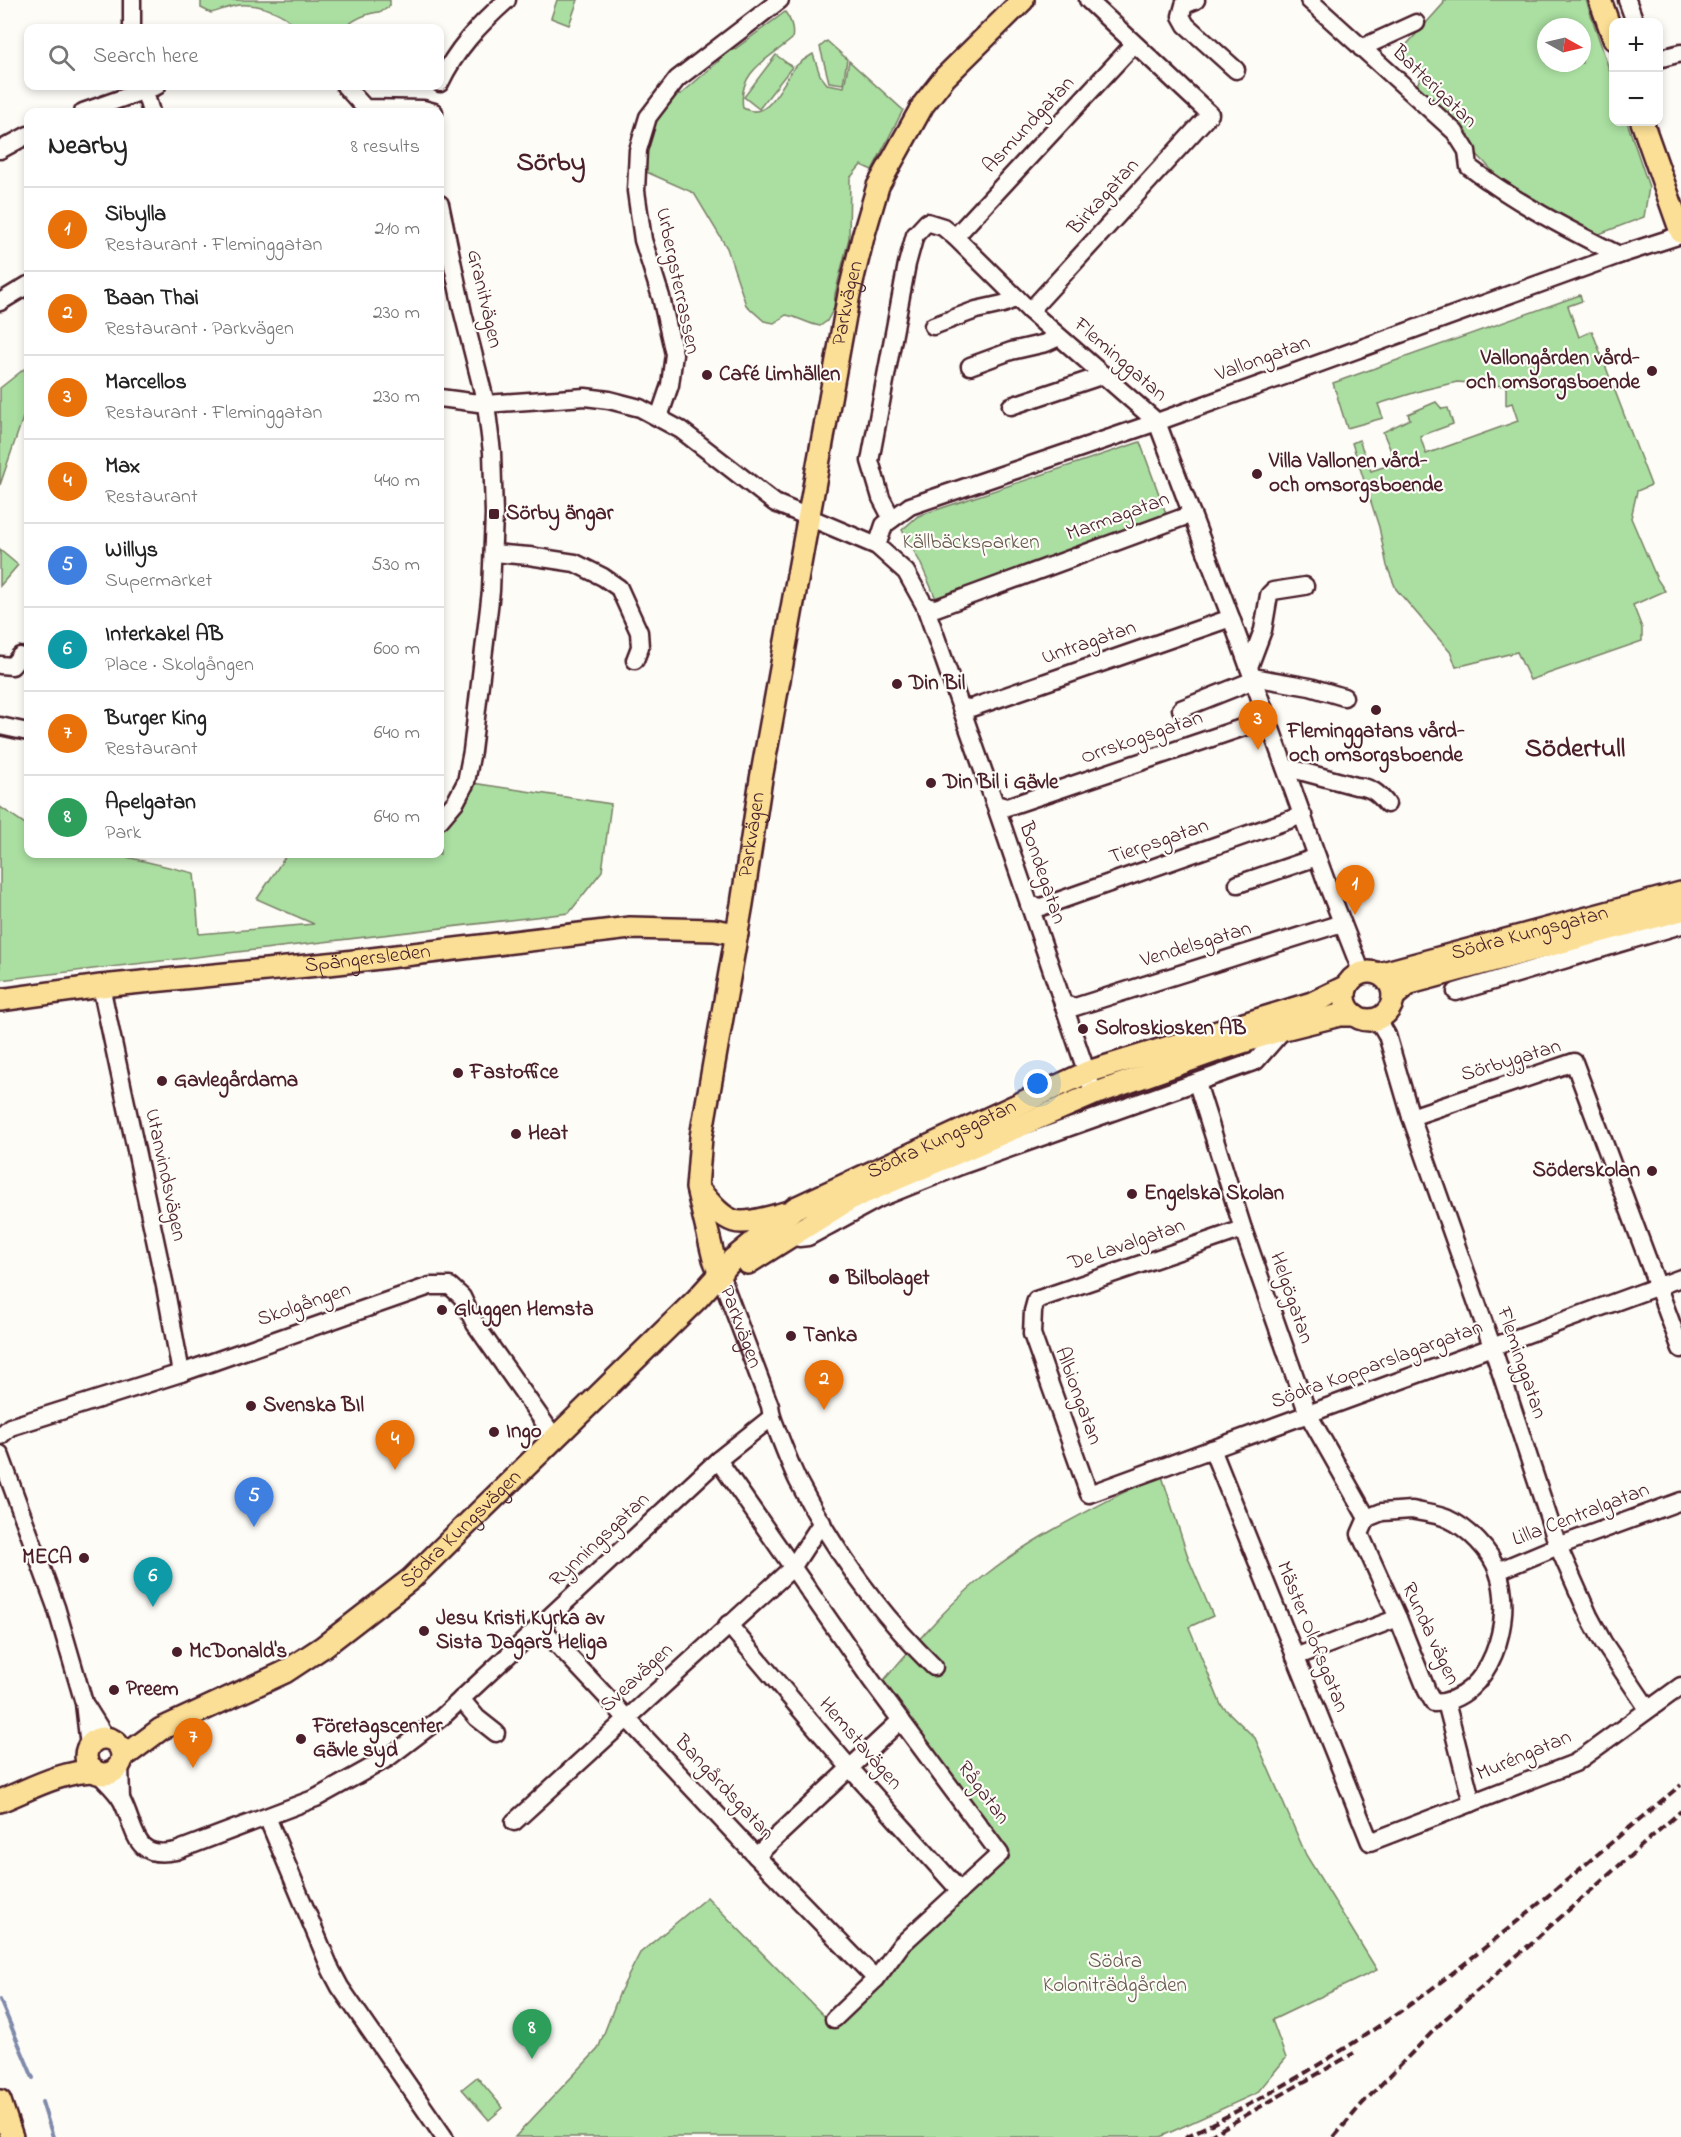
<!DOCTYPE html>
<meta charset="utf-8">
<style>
:root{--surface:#fff;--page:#f2f2f2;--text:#222;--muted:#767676;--line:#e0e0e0;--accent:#d93025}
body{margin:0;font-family:"Indie Flower",sans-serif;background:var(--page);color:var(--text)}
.controls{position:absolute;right:18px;top:18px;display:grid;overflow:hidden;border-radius:12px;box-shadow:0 3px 9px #0003}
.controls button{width:54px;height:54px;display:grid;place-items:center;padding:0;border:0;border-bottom:2px solid var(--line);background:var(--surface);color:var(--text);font:30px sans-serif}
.compass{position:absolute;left:1537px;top:18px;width:54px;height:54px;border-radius:50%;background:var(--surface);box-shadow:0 3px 9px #0003;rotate:98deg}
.you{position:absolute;left:1038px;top:1084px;width:21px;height:21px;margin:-15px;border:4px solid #fff;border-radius:50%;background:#1a73e8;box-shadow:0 0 0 9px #1a73e833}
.badge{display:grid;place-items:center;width:39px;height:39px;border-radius:50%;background:var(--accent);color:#fff;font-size:20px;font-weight:700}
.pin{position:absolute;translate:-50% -50px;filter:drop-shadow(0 2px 3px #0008)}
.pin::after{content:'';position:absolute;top:32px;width:21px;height:18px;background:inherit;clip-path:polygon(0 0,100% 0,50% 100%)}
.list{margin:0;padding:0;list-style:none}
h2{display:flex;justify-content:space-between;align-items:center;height:78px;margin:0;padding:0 24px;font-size:26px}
h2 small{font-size:20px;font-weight:400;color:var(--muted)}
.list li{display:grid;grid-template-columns:39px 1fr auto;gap:18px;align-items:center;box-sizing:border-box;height:84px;padding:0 24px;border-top:2px solid var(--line)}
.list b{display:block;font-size:22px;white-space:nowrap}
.list p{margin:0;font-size:20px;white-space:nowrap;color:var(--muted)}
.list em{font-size:20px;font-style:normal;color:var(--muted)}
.icon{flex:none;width:33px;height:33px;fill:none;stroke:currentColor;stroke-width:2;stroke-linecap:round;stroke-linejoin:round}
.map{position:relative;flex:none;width:1681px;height:2137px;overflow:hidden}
.search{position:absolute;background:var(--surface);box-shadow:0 3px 9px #0003;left:24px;top:24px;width:420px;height:66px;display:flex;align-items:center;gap:15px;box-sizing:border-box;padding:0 21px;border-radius:12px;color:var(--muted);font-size:22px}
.panel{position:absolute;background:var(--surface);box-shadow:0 3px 9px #0003;left:24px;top:108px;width:420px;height:750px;border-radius:12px}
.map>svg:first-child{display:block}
.green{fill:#aadfa1;stroke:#7a7f66;stroke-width:1.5;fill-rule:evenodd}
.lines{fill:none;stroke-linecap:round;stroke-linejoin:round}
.stream{stroke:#7f8aaa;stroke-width:4}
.minor-casing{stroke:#4a1f2b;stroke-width:21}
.major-casing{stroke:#4a1f2b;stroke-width:26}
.minor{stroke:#fdfcf7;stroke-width:16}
.major{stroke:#fbdf96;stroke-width:21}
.rail{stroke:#4a1f2b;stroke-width:4;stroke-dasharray:9 4.5;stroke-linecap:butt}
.poi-dot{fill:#4a1f2b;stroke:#fdfcf7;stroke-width:2}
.labels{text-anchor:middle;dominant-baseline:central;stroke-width:4.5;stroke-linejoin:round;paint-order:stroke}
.street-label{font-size:21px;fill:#4a1f2b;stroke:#fdfcf7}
.poi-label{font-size:21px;font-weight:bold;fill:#4a1f2b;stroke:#fdfcf7;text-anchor:start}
.park-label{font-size:21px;fill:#67594e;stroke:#fdfcf7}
.district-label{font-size:27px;font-weight:bold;fill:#4a1f2b;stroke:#fdfcf7}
</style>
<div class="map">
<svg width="1681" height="2137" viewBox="0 0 1681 2137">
<rect width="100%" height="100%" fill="#fdfcf7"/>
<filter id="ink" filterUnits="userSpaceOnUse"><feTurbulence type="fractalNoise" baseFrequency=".0167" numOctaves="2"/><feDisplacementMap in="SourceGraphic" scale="12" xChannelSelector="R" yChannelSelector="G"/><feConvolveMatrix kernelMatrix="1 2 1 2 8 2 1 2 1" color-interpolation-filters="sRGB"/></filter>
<g filter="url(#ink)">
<g class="green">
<path d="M201 0H390V6C380 14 378 11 366 15 357 18 351 22 344 28H295C288 13 256 3 239 5 230 6 220 11 211 13L201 8Z"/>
<polygon points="557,0 578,0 569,25 551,18"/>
<path d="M1443 0H1586L1613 81 1614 122H1627L1649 187 1644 217 1594 236 1497 176 1416 88 1422 73 1400 52 1444 3ZM1546 27H1582V63H1546Z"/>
<path d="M785 12C792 21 794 29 792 39 769 59 737 71 743 108 771 123 781 81 797 65 802 61 808 57 813 54L820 75 827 84 844 87 849 61 903 110 872 170 861 165 850 178 849 238 835 294 834 308 827 321 820 326C808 324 798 317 786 315L774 323 764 321 746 305 727 248 694 193 642 170C650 136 650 119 676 94H681L719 61 713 54 729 41 735 49Z"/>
<polygon points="827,41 847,59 843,84 829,82 820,47"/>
<polygon points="776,55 792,67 759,109 744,97"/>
<polygon points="1580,295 1582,301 1568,306 1579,337 1592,331 1651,485 1637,491 1631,518 1657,579 1665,591 1633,605 1642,628 1642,641 1530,680 1517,652 1456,667 1451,653 1396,589 1387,566 1379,527 1352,443 1359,440 1371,471 1396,463 1383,432 1410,419 1408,414 1436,402 1442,409 1448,408 1453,424 1420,436 1426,454 1518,421 1512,403 1506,405 1506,386 1457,382 1423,390 1378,404 1383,418 1347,428 1333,383"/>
<polygon points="28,366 28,403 0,485 0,388"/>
<polygon points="1140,442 1168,519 937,601 920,562 902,530 918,516"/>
<polygon points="0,550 18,565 0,586"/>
<polygon points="466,782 611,804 602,871 569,913 0,980 0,807 28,826 28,854 114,854 194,873 199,934 314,924 257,899 287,854 440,854 440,820"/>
<path d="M1161 1473 1189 1560 1213 1616 1189 1627 1221 1705 1255 1738 1306 1855 1377 1970 1272 2020 1286 2058 1257 2093 1160 2137H515L598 2049 620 1992 640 1953 707 1897 826 2018 1002 1856 877 1688C912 1648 946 1605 988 1573 1040 1532 1103 1504 1161 1473Z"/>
<polygon points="477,2077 503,2108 489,2120 462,2089"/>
</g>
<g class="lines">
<g class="stream">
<polyline points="0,2000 33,2078"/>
<polyline points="42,2102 53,2137"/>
</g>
<g class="minor-casing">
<g id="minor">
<polyline points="1196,0 1184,5 1181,16 1186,25 1236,70"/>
<path d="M1309 0 1455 132 1467 151 1469 167C1515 202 1567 229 1619 255"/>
<polyline points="1627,0 1635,22"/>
<polyline points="132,28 132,0"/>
<polyline points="1361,48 1416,23"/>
<polyline points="1658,59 1681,53"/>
<path d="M440 83C456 49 479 25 507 0"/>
<polyline points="143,86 151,112"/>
<polyline points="345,86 365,108 423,109 434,112"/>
<polyline points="83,112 157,86"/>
<polyline points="0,150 28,135"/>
<polyline points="440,204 463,313 486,404 492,452 494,514 491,591 472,751 466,782 456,801 440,820"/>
<polyline points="955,237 1134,44"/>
<polyline points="0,302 28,285"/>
<polyline points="1030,311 1210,114 1088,0"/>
<polyline points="933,326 976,310 1003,304 1017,298"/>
<polyline points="970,366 1011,351 1046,343 1059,337"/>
<polyline points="440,398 486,404 585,397 609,400 640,408 681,430 775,503 877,546 906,572 925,606 995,804 1094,1094"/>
<polyline points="1011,406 1104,375"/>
<polyline points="659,417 670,385 674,354 661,297 643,240 636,191 638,150 648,117 677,79 780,0"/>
<polyline points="892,519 881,498 870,461 907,264 915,235 927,222 943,227 955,237 1030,311 1157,422 1231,618 1327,884 1358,963 1360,973"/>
<polyline points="877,546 884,525 910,506 1157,422 1619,255 1681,235"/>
<polyline points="493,553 529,556 575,563 603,577 619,588 639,632 640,647 635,660"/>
<polyline points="925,606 936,608 1192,514"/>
<polyline points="0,665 12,666 20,656"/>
<polyline points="1249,667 1263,630 1269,595 1273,591 1305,586"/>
<polyline points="1253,677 1310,687 1344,697"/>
<polyline points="961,707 971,708 1231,618"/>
<polyline points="1181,709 1254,680"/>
<polyline points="0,726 28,732"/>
<path d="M1285 767 1356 786C1371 787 1378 793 1387 804"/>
<polyline points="995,804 1007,807 1268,719"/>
<polyline points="1238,884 1317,857"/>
<polyline points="1029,905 1041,907 1303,815"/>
<polyline points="101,986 165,1286 181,1373"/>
<polyline points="1456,992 1681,925"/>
<polyline points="1063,1004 1075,1007 1342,923"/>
<polyline points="1377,1018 1387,1035 1411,1117 1492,1346 1558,1546 1589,1616 1603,1642 1648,1709"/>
<polyline points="1197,1083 1243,1229 1308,1414 1367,1518"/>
<polyline points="1411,1117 1574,1062 1681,1349"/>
<polyline points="1243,1229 1036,1300 1033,1311 1032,1334 1089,1494 1681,1278"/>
<polyline points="799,1238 808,1237 880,1198 960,1166 1256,1061 1284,1029"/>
<path id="s1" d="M720 1274 770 1406 772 1417C780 1438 788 1460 798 1481 833 1549 879 1613 934 1667"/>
<polyline points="0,1436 10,1427 181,1373 430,1286 450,1286 462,1297 475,1324 555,1438"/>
<polyline points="1212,1449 1370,1842 1575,1763 1681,1686"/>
<polyline points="0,1454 56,1607 84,1703 89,1746"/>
<polyline points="718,1460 871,1680 1000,1854 901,1945 876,1979 834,2019"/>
<path d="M1412 1510C1423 1513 1438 1514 1448 1519 1468 1528 1491 1551 1498 1572 1515 1618 1491 1701 1434 1703L1427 1691 1398 1618 1360 1534 1367 1518 1382 1512Z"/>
<polyline points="1498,1571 1558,1546 1681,1501"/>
<polyline points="728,1624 849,1767 960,1891"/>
<polyline points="541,1627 756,1856 876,1979"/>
<polyline points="1295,1657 1398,1618"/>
<polyline points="461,1699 477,1718 496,1733"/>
<polyline points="1446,1702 1472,1803"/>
<polyline points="86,1706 106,1738"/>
<polyline points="120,1764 121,1799"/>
<path d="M97 1772C105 1781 117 1791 122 1801 137 1831 133 1860 176 1851L316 1798 388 1758 442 1717 718 1460 772 1417"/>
<polyline points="267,1817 331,1970 340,1987 444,2137"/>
<polyline points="514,1822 792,1568 822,1522"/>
<polyline points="756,1856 901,1720"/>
</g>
</g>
<g class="major-casing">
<g id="major">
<polyline points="1600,0 1614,39"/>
<polyline points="1642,122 1681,232"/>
<circle cx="1369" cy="996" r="24"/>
<path id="s2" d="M1379 974 1681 893"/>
<polyline points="1393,997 1410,983 1681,910"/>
<path id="s3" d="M0 1000 101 986 338 963 630 928 714 930 737 934"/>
<path d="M698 1189C708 1200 719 1216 734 1221 746 1225 773 1216 785 1213"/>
<polyline points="748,1263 850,1199 1094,1094 1221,1049 1284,1029 1340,1015 1355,1015"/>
<path id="s4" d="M720 1274 714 1259 697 1188 701 1137 742 904 761 779 849 294 863 237 878 186 923 105 945 77 1023 0"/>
<circle cx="104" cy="1756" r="18"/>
<path id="s5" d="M122 1758 161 1729 285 1672 323 1647 411 1579 697 1299 733 1259 795 1208 1088 1072 1312 1003 1347 986"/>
<path d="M0 1801C30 1789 62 1771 95 1771"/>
<polyline points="0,2101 12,2137"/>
</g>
</g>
<use href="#minor" class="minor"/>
<use href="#major" class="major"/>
<g class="rail">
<path d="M1185 2137C1271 2096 1354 2046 1430 1990 1517 1925 1597 1853 1681 1785"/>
<polyline points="1208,2137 1354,2053"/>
<polyline points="1334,2137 1362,2104 1444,2020 1681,1811"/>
</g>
</g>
</g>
<g class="poi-dot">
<circle cx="1652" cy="371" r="6"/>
<circle cx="707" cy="375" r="6"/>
<circle cx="1257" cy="474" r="6"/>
<rect x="488" y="508" width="12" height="12" rx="3"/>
<circle cx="897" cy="684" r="6"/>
<circle cx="1376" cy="710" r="6"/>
<circle cx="931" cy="783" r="6"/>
<circle cx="1083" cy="1029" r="6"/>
<circle cx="458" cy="1073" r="6"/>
<circle cx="162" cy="1081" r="6"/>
<circle cx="516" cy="1134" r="6"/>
<circle cx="1652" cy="1171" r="6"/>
<circle cx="1132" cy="1194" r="6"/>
<circle cx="834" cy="1279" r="6"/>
<circle cx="442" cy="1310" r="6"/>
<circle cx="791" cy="1336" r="6"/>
<circle cx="251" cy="1406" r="6"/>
<circle cx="494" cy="1432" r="6"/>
<circle cx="84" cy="1558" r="6"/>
<circle cx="424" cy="1631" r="6"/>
<circle cx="177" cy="1652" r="6"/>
<circle cx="114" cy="1690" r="6"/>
<circle cx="301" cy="1739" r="6"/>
</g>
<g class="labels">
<g class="street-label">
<text transform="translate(1434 87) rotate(44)">Batterigatan</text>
<text transform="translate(1029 125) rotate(-47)">Asmundgatan</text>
<text transform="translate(1104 197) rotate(-48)">Birkagatan</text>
<text transform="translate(677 281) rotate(78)">Urbergsterrassen</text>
<text transform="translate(484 299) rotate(77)">Granitvägen</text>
<text stroke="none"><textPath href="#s4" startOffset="987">Parkvägen</textPath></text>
<text transform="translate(1263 359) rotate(-20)">Vallongatan</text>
<text transform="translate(1120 360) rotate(41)">Fleminggatan</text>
<text transform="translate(1118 517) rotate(-20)">Marmagatan</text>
<text transform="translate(1089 643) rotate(-19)">Untragatan</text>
<text transform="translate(1142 738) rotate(-19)">Orrskogsgatan</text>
<text stroke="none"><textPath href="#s4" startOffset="447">Parkvägen</textPath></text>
<text transform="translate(1159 842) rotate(-19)">Tierpsgatan</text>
<text transform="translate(1042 873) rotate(71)">Bondegatan</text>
<text stroke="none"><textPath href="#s2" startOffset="156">Södra Kungsgatan</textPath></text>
<text transform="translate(1196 945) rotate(-17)">Vendelsgatan</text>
<text stroke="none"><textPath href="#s3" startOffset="370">Spängersleden</textPath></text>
<text transform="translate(1511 1061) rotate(-17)">Sörbygatan</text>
<text stroke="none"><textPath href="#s5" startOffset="1038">Södra Kungsgatan</textPath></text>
<text transform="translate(165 1175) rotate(78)">Utanvindsvägen</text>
<text transform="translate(1127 1245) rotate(-19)">De Lavalgatan</text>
<text transform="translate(1291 1298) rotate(71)">Helgögatan</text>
<text transform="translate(304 1305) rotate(-19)">Skolgången</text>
<text stroke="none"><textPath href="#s1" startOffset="57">Parkvägen</textPath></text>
<text transform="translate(1521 1363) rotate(71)">Fleminggatan</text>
<text transform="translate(1377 1365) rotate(-20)">Södra Kopparslagargatan</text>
<text transform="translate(1078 1396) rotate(70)">Albiongatan</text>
<text transform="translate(1581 1515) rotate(-21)">Lilla Centralgatan</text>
<text stroke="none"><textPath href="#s5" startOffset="412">Södra Kungsvägen</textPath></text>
<text transform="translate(600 1540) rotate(-43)">Rynningsgatan</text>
<text transform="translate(1430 1634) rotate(65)">Runda vägen</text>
<text transform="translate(1312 1637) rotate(68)">Mäster Olofsgatan</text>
<text transform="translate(637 1678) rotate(-43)">Sveavägen</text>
<text transform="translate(860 1744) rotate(49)">Hemstavägen</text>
<text transform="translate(1524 1756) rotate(-23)">Muréngatan</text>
<text transform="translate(724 1788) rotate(47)">Bangårdsgatan</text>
<text transform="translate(983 1793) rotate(53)">Rågatan</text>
</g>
<g class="poi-label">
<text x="1640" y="359" text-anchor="end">Vallongården vård-<tspan x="1640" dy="24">och omsorgsboende</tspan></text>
<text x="719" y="375">Café Limhällen</text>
<text x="1269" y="462">Villa Vallonen vård-<tspan x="1269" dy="24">och omsorgsboende</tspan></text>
<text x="506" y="514">Sörby ängar</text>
<text x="909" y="684">Din Bil</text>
<text x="1376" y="732" text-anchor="middle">Fleminggatans vård-<tspan x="1376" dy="24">och omsorgsboende</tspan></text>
<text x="943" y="783">Din Bil i Gävle</text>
<text x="1095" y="1029">Solroskiosken AB</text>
<text x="470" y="1073">Fastoffice</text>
<text x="174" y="1081">Gavlegårdarna</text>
<text x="528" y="1134">Heat</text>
<text x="1640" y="1171" text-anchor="end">Söderskolan</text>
<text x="1144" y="1194">Engelska Skolan</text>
<text x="846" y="1279">Bilbolaget</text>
<text x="454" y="1310">Gluggen Hemsta</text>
<text x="803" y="1336">Tanka</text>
<text x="263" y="1406">Svenska BIl</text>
<text x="506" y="1432">Ingo</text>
<text x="72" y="1558" text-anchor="end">MECA</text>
<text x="436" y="1619">Jesu Kristi Kyrka av<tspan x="436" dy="24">Sista Dagars Heliga</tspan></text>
<text x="189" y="1652">McDonald's</text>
<text x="126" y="1690">Preem</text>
<text x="313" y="1727">Företagscenter<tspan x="313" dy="24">Gävle syd</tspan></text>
</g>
<g class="park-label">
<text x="971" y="543">Källbäcksparken</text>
<text x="1115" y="1962">Södra<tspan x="1115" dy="24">Koloniträdgården</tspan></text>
</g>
<g class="district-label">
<text x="551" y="163">Sörby</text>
<text x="1575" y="749">Södertull</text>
</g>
</g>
</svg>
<div class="controls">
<button>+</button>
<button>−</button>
</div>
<svg class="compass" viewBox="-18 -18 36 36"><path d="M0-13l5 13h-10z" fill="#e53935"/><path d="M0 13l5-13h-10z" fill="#767676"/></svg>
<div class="you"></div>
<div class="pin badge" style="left:1355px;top:915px;background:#e8710a">1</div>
<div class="pin badge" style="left:824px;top:1410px;background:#e8710a">2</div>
<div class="pin badge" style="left:1258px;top:750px;background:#e8710a">3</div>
<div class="pin badge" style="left:395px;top:1470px;background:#e8710a">4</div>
<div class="pin badge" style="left:254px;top:1527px;background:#3f7fe0">5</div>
<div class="pin badge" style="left:153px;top:1607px;background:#0f9aa8">6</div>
<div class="pin badge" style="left:193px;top:1768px;background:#e8710a">7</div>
<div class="pin badge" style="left:532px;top:2059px;background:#2e9e5b">8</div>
<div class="search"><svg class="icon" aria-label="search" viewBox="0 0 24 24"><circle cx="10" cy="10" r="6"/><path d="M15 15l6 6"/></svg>Search here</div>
<section class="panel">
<h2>Nearby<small>8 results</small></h2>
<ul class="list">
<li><span class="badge" style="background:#e8710a">1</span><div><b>Sibylla</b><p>Restaurant · Fleminggatan</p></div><em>210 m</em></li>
<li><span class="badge" style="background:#e8710a">2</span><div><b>Baan Thai</b><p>Restaurant · Parkvägen</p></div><em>230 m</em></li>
<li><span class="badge" style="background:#e8710a">3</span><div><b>Marcellos</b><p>Restaurant · Fleminggatan</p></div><em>230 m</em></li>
<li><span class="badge" style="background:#e8710a">4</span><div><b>Max</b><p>Restaurant</p></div><em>440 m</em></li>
<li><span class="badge" style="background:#3f7fe0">5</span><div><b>Willys</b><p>Supermarket</p></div><em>530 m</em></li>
<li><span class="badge" style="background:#0f9aa8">6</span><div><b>Interkakel AB</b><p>Place · Skolgången</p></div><em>600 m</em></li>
<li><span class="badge" style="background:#e8710a">7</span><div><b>Burger King</b><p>Restaurant</p></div><em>640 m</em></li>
<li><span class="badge" style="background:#2e9e5b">8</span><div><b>Apelgatan</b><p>Park</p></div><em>640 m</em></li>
</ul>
</section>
</div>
